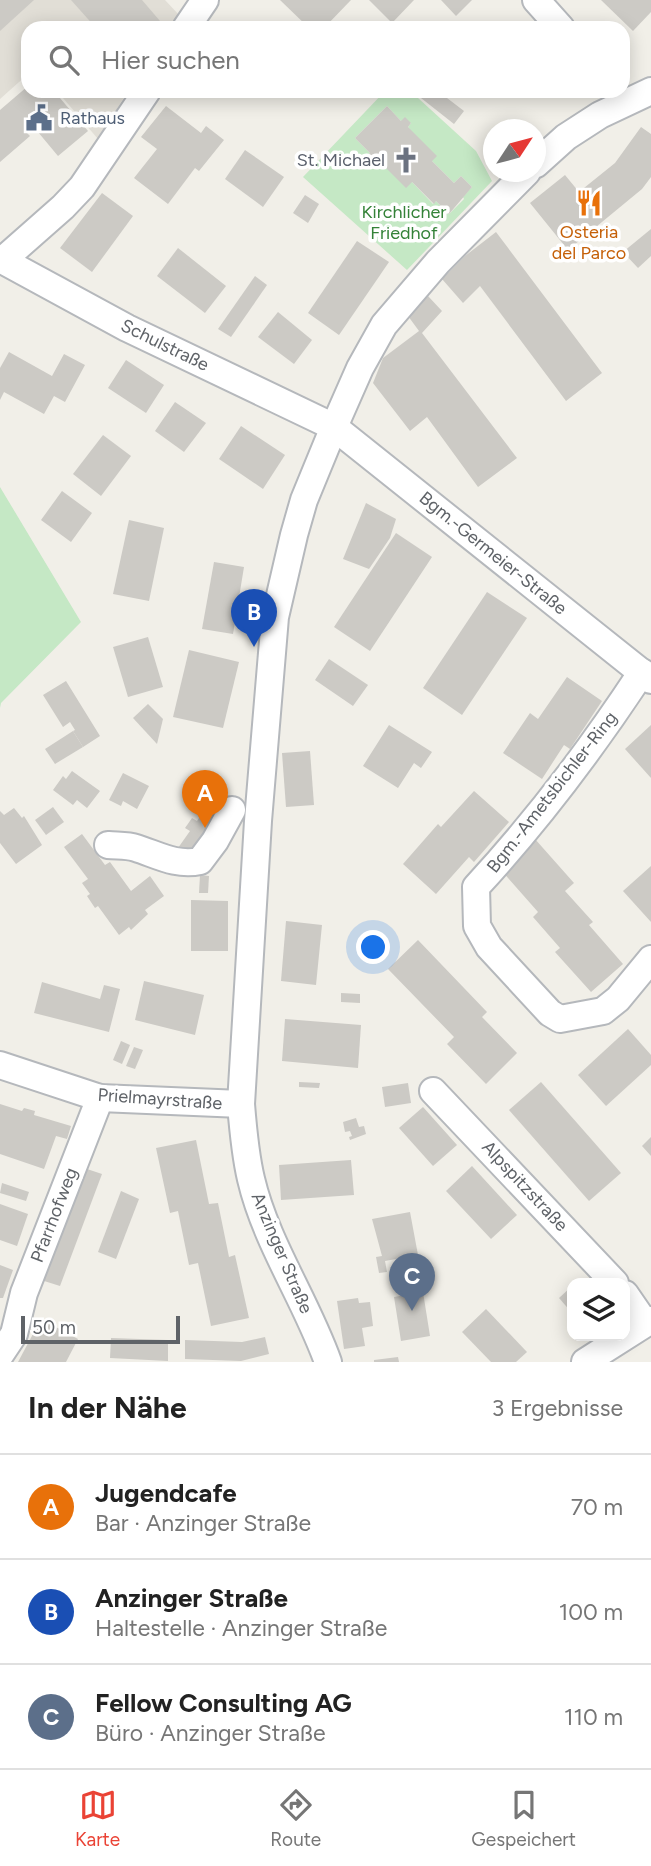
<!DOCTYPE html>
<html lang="de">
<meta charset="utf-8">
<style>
:root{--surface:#fff;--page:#f6f6f6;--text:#222;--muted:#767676;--line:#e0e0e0;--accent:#ea4335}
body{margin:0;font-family:Figtree,sans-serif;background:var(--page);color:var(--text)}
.controls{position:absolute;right:21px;bottom:21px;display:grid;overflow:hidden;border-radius:14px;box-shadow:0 4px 18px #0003}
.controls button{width:63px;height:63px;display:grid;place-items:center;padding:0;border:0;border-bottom:2px solid var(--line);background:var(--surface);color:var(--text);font:35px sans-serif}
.compass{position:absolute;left:483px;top:119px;width:63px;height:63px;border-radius:50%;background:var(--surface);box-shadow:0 4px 18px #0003;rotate:54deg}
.scale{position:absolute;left:21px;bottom:18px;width:159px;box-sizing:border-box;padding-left:7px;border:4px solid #5f6368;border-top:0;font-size:19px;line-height:24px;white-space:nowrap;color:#5f6368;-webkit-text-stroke:5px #fff;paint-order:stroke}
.you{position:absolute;left:374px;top:948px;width:24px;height:24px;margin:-18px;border:5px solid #fff;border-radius:50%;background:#1a73e8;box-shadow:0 0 0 10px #1a73e833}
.badge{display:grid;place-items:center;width:46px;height:46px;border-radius:50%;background:var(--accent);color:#fff;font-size:23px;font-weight:700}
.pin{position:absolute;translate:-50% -58px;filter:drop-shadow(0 2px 4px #0008)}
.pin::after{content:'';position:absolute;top:37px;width:24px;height:21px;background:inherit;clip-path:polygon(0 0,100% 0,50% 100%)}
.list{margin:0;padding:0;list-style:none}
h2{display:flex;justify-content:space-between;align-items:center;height:91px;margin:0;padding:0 28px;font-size:30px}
h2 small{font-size:23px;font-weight:400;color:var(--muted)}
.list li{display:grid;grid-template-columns:46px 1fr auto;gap:21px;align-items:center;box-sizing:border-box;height:105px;padding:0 28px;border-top:2px solid var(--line)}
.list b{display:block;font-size:26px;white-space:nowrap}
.list p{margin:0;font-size:23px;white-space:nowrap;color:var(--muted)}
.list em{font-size:23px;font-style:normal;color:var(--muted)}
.icon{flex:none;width:38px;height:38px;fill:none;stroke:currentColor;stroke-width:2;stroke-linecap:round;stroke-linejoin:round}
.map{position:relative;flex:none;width:651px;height:1362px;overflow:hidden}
.search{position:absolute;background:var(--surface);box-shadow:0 4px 18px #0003;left:21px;right:21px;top:21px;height:77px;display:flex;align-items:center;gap:18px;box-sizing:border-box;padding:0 24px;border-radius:21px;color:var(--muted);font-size:26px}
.sheet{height:406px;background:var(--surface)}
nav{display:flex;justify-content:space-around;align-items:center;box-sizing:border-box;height:98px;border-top:2px solid var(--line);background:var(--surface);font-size:19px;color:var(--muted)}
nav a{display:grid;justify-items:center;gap:4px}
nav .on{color:var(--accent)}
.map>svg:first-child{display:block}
.education{fill:#e1ded6}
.green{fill:#c5e8c5;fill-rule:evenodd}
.building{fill:#cccac5}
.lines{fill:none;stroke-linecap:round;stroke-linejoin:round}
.minor-casing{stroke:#b5b8bc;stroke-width:30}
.minor{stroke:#fff;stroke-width:26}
.labels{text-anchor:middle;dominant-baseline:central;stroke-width:7;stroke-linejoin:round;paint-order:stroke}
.service-label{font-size:18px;fill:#4e5e75;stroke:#fff;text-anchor:start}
.worship-label{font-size:18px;fill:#5b616d;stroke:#fff;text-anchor:end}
.park-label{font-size:18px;fill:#348238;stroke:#fff}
.food-label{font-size:18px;fill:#c56008;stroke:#fff}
.street-label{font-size:18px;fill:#5f6368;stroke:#fff}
</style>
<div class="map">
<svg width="651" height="1362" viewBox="0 0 651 1362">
<rect width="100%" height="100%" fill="#f1efe8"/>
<g class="education">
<polygon points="0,0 165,0 179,15 170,28 28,28 28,74 0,99"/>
<polygon points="57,91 128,91 98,139"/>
</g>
<g class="green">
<path d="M385 91H409L418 98 476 151 492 181 407 270 303 177ZM387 106 401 121 411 123 408 127 432 161 454 183 461 176 472 187 463 197 464 199 449 214 436 201 433 204 412 182 376 158 372 162 367 157 370 153 355 138Z"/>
<polygon points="0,487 81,622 1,703 0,708"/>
</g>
<g class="building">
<polygon points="0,0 34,0 0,31"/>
<polygon points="71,0 142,0 166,28 96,28"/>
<polygon points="280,0 351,0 324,28 309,28"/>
<polygon points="369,0 414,0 392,23"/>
<polygon points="441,0 472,0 456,16"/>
<polygon points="601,0 651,0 651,12 633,31"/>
<polygon points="28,86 28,91 54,91 88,131 58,156 33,126 26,132 30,136 0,162 0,110"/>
<polygon points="427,91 452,91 447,98 464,111 454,124 421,98"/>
<polygon points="166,106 201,133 206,126 224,140 199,171 195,168 168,204 134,178 157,149 141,137"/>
<polygon points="387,106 401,121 405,117 411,123 408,127 437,156 432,161 454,183 461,176 472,187 449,214 436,201 434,204 412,182 406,188 376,158 373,162 367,156 370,153 355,138"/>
<polygon points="641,127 651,134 651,177 642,189 568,250 530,203 565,175 579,192 615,163"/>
<polygon points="245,150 284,177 263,207 225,179"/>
<polygon points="102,193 133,216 92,272 60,248"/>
<polygon points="305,195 319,204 308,223 293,213"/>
<polygon points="651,229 651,256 638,268 623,252"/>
<polygon points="496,232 602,373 566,401 480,286 463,303 442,279 465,256"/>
<polygon points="357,241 389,262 339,335 308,313"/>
<polygon points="178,248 226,286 205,313 157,276"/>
<polygon points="255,276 267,285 231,337 218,329"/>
<polygon points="428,296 442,311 422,333 517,458 478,487 427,417 410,431 373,383 383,358 419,331 408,316"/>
<polygon points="278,312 312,340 294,364 258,337"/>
<polygon points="9,352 52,376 64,354 85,365 65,402 54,396 44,414 4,392 0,400 0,368"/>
<polygon points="126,360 164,385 146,413 108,388"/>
<polygon points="175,402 206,423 184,452 155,431"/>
<polygon points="241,426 285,455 263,489 219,459"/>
<polygon points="103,435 131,456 101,496 73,474"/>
<polygon points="62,491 92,513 71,542 41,520"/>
<polygon points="366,503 396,519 390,538 369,569 343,559"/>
<polygon points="129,520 164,528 149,601 113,594"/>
<polygon points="396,533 432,557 370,651 334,627"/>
<polygon points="214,562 244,567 233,634 202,629"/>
<polygon points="487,592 527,618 462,715 423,688"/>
<polygon points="148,637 163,687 128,697 113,647"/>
<polygon points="189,650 239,662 223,728 173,717"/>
<polygon points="329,659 368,685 353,706 315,680"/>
<polygon points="567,677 602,701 570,749 564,745 542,779 503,753 530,713 538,719"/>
<polygon points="66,681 100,736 83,747 73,731 75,730 70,722 63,727 43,695"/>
<polygon points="148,704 163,719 157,744 133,718"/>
<polygon points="389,725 432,752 421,768 414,763 398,788 363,766"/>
<polygon points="651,725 651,778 625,749"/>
<polygon points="73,731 83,747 55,764 45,749"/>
<polygon points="310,751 314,805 286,807 282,753"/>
<polygon points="72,771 100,791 87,808 77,800 73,805 53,790 63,776 66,779"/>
<polygon points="123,773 149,786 137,809 123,801 121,806 109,800"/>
<polygon points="474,791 509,822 474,862 469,857 436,894 403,864 438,824 441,827"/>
<polygon points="53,807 64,822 46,835 35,820"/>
<polygon points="14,808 22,818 24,816 42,845 16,864 0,843 0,811 4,815"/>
<polygon points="201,815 215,825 193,858 178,848 190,831 185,828 192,818 197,821"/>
<polygon points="82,834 105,865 110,862 131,891 150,876 164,896 145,910 148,914 131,930 129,927 119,935 98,906 95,908 87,896 90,894 82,883 88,879 64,847"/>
<polygon points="535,839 574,883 565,891 593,922 589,925 623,964 591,992 555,952 560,948 533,917 538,912 501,870"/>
<polygon points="651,866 651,922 623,891"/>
<polygon points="200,875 209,876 208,893 199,893"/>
<polygon points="191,900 228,901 228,951 191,951"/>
<polygon points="286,921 322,925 316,985 281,981"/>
<polygon points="418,940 487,1012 482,1017 517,1053 486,1084 447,1044 454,1037 388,969"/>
<polygon points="144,981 204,995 195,1035 135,1020"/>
<polygon points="42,982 100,999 104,985 120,989 109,1032 34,1013"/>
<polygon points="341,993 360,994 360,1003 341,1002"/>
<polygon points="285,1019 361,1025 358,1068 282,1061"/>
<polygon points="628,1029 651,1055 651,1065 606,1106 578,1075"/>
<polygon points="121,1041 130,1045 122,1064 113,1060"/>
<polygon points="134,1047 143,1050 135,1069 126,1066"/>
<polygon points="299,1082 320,1083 319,1088 299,1087"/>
<polygon points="541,1082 621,1173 589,1201 509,1110"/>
<polygon points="408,1083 411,1103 385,1107 382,1087"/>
<polygon points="0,1104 22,1111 24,1108 35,1111 34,1115 71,1126 67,1139 56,1136 44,1169 0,1154"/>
<polygon points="423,1107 457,1145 433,1166 399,1128"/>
<polygon points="356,1118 359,1127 364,1126 366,1134 350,1140 349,1137 352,1136 350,1131 345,1132 343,1122"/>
<polygon points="651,1137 651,1156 642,1146"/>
<polygon points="196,1140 209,1204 218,1203 229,1257 235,1255 249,1318 211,1326 198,1263 189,1265 178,1211 170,1213 156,1148"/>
<polygon points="351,1160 354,1195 281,1200 279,1165"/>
<polygon points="472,1166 517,1215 491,1239 446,1191"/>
<polygon points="84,1168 102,1174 60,1286 41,1280"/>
<polygon points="2,1183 29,1192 26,1201 0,1193"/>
<polygon points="121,1191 139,1199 116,1259 98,1252"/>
<polygon points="0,1204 28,1214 17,1246 0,1240"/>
<polygon points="410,1212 418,1255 385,1261 387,1272 379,1273 376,1257 382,1256 372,1219"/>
<polygon points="0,1265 13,1270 3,1298 0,1298"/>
<polygon points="572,1286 572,1313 559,1298"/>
<polygon points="423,1292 430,1336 401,1341 394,1297"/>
<polygon points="358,1298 359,1303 370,1302 373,1326 362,1328 365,1346 344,1349 337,1301"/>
<polygon points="486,1309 527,1352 516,1362 491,1362 462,1332"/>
<polygon points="41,1319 78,1339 66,1362 18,1362"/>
<polygon points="265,1337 269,1354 241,1361 185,1359 185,1340 242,1342"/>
<polygon points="111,1338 168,1340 168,1361 110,1358"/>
<polygon points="398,1357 399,1362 374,1362 374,1360"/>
</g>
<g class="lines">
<g class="minor-casing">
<g id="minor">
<polyline points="536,0 561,28"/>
<polyline points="186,28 205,0"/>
<polyline points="536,164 566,137 600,115 651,91"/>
<polyline points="0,259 127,328 334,427 651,680"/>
<polyline points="4,259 63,207 82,187 147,91"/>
<path d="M642 672C592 748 538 820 476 887L477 926 489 947 550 1013 560 1019 603 1011 618 999 651 959"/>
<path d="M108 845C117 846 127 845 136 848 158 855 176 866 200 861L215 841 232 810"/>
<polyline points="0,1065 100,1098 241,1104"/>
<polyline points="433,1091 615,1283"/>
<polyline points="625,1294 645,1323"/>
<polyline points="0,1355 14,1334 24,1293 100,1098"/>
<path d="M328 1362C306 1300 266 1243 251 1179 245 1154 243 1129 241 1104L258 821 275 617 294 535 304 500 334 427 360 368 384 325 438 262 527 172"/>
<polyline points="585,1362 651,1320"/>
</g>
</g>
<use href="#minor" class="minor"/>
</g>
<defs>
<g id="civic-bare" transform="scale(2.1)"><path d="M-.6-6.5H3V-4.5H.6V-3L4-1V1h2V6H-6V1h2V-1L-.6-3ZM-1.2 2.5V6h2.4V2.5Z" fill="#5c6f8a" stroke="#fff" stroke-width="2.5" paint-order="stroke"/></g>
<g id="church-bare" transform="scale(2.1)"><path d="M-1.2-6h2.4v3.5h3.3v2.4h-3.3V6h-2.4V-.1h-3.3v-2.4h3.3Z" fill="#6b7280" stroke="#fff" stroke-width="2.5" paint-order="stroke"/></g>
<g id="restaurant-bare" transform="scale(2.1)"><path d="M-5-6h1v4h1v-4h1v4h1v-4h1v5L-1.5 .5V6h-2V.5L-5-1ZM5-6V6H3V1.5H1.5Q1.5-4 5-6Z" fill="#e8710a" stroke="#fff" stroke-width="2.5" paint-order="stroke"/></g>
</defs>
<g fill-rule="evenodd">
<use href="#civic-bare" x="39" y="118"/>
<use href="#church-bare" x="406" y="160"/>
<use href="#restaurant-bare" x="589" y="203"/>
</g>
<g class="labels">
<g class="service-label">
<text x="60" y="118">Rathaus</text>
</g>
<g class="worship-label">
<text x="385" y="160">St. Michael</text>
</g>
<g class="park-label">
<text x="404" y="212">Kirchlicher<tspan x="404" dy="21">Friedhof</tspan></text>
</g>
<g class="food-label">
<text x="589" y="232">Osteria<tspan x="589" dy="21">del Parco</tspan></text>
</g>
<g class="street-label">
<text transform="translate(165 345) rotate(26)">Schulstraße</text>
<text transform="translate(493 553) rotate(39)">Bgm.-Germeier-Straße</text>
<text transform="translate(552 792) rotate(-52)">Bgm.-Ametsbichler-Ring</text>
<text transform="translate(160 1099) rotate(4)">Prielmayrstraße</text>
<text transform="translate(525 1186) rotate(47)">Alpspitzstraße</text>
<text transform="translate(54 1215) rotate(-69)">Pfarrhofweg</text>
<text transform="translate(282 1253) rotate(67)">Anzinger Straße</text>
</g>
</g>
</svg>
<div class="controls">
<button><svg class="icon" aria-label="layers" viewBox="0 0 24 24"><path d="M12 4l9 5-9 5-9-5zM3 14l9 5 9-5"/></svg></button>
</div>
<svg class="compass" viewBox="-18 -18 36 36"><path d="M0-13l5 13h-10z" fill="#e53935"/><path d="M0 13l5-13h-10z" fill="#767676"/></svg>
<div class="scale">50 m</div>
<div class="you"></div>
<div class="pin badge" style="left:205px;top:828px;background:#e8710a">A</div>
<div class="pin badge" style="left:254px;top:647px;background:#1a4fb4">B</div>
<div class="pin badge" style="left:412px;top:1311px;background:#5c6f8a">C</div>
<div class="search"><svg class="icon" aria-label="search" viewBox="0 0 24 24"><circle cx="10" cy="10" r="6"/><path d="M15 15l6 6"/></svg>Hier suchen</div>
</div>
<section class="sheet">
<h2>In der Nähe<small>3 Ergebnisse</small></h2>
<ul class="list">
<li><span class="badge" style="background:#e8710a">A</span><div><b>Jugendcafe</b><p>Bar · Anzinger Straße</p></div><em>70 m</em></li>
<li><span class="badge" style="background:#1a4fb4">B</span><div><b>Anzinger Straße</b><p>Haltestelle · Anzinger Straße</p></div><em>100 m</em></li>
<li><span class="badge" style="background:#5c6f8a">C</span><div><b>Fellow Consulting AG</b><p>Büro · Anzinger Straße</p></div><em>110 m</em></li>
</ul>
</section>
<nav>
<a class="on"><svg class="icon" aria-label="map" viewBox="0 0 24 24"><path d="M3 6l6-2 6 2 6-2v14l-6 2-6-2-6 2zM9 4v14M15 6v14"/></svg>Karte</a>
<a><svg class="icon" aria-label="directions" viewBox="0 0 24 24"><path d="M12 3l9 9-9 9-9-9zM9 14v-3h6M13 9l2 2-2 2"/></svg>Route</a>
<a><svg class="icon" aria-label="saved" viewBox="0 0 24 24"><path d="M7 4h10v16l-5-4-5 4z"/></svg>Gespeichert</a>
</nav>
